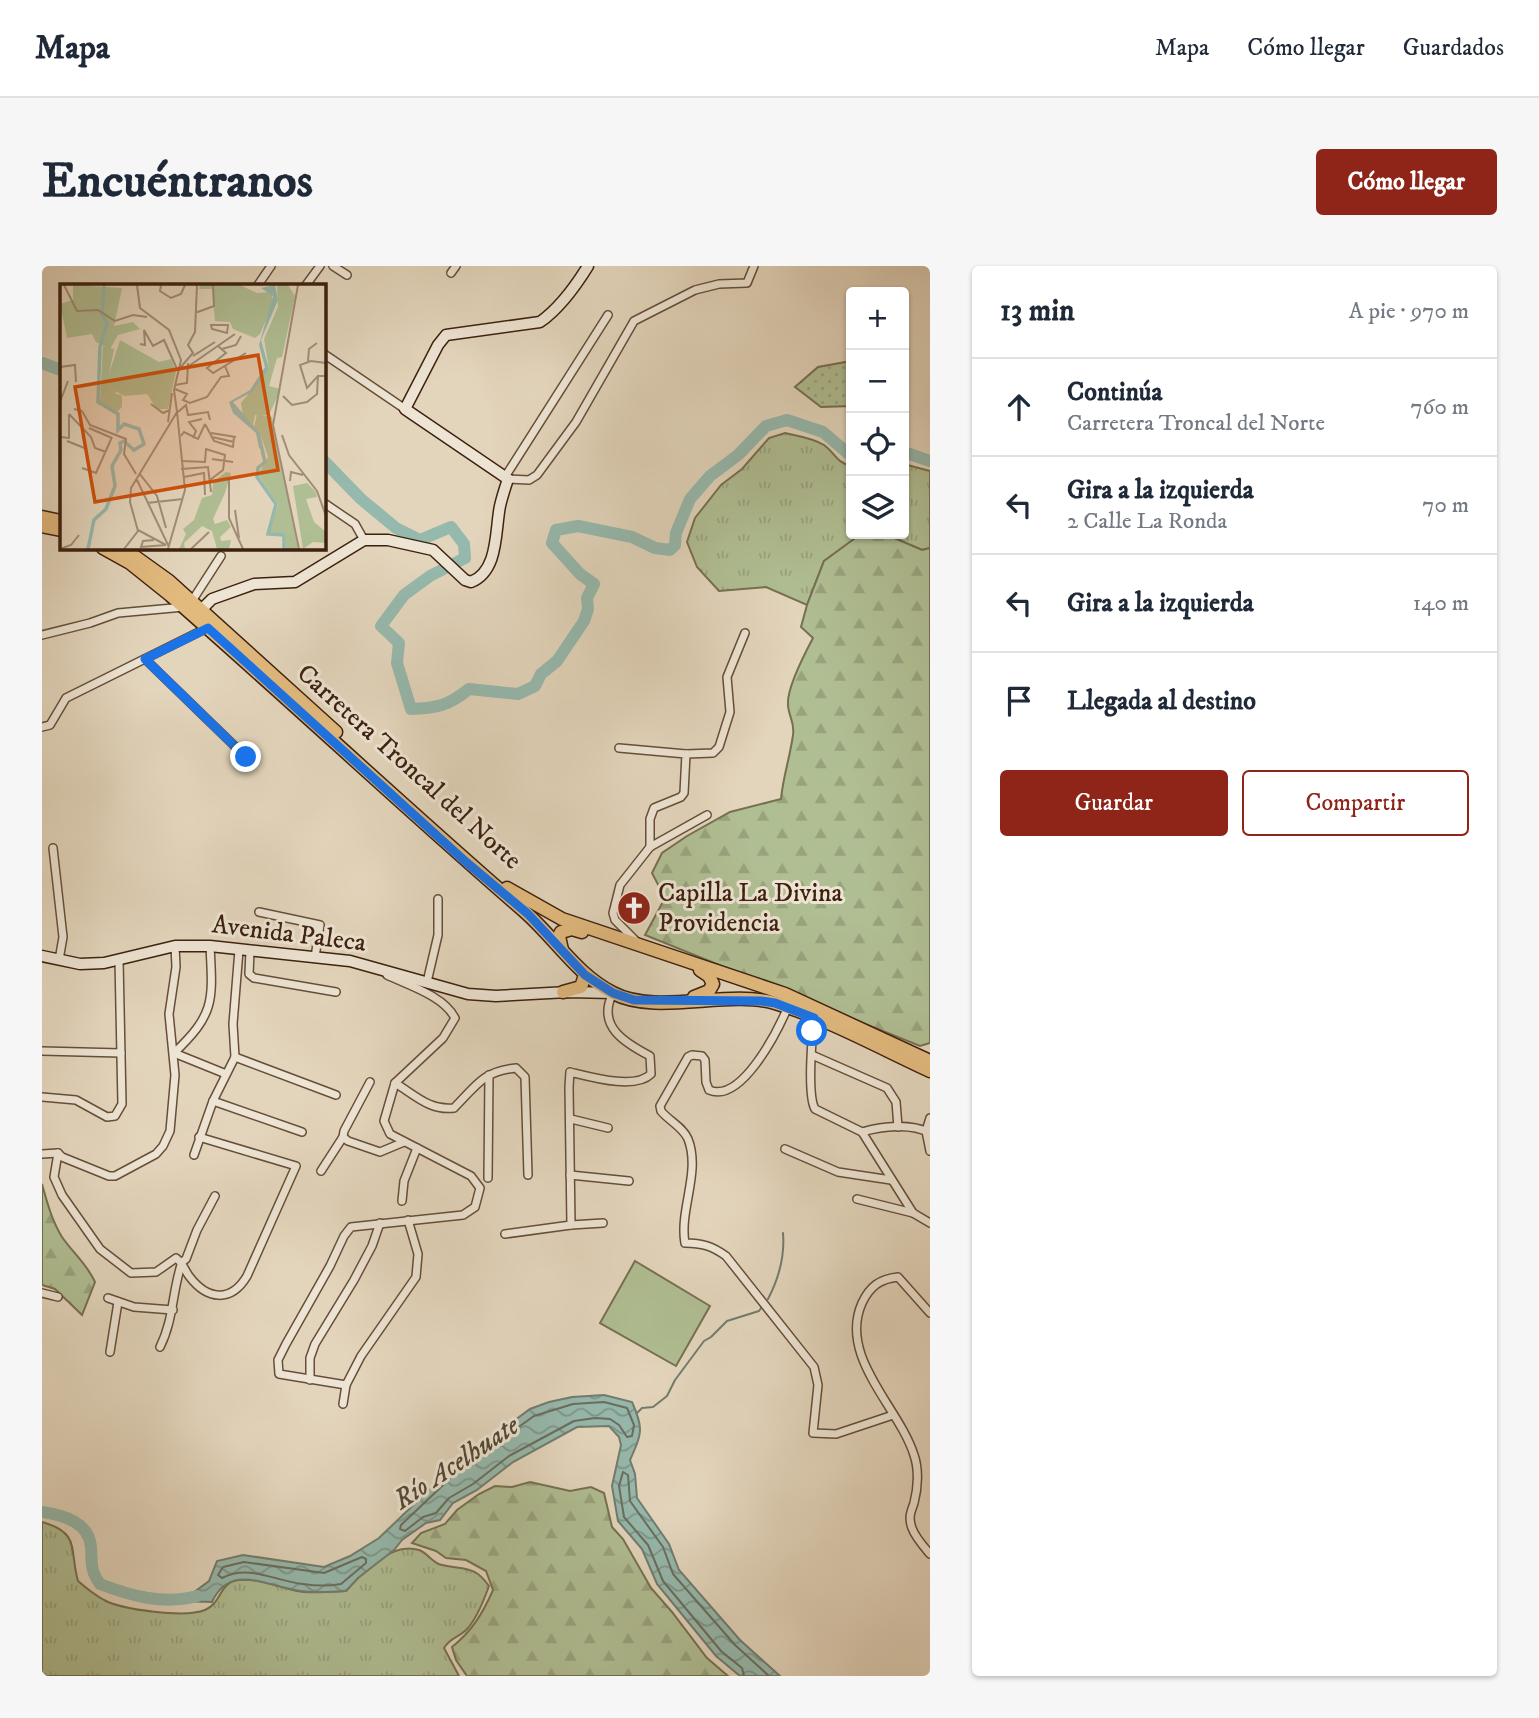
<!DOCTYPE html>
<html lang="es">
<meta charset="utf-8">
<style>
:root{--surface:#fff;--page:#f6f6f7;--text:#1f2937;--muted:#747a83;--line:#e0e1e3;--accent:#8f2418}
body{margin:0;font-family:"IM FELL DW Pica",serif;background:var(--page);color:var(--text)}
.controls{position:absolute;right:21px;top:21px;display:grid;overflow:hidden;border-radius:7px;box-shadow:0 2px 5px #0004}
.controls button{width:63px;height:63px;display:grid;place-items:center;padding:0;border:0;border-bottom:2px solid var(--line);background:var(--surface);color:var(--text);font:35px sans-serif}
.stop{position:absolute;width:21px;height:21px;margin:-16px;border:5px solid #1a73e8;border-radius:50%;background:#fff}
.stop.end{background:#1a73e8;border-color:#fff;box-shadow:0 2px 7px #0008}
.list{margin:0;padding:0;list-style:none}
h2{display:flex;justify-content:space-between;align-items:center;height:91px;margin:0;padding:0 28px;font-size:30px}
h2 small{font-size:23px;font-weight:400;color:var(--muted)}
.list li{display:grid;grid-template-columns:46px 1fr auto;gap:21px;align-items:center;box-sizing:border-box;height:98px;padding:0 28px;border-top:2px solid var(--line)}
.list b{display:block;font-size:26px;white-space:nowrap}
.list p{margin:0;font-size:23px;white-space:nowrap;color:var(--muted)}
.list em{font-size:23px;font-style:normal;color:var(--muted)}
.actions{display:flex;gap:14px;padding:21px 28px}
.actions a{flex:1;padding:16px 0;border:2px solid var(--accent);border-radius:7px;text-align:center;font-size:24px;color:var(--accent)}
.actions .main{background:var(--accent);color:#fff}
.icon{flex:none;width:38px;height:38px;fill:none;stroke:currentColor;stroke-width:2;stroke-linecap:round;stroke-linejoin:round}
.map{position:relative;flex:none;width:888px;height:1410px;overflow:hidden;border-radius:7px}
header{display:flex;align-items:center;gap:42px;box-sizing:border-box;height:98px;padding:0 35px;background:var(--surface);border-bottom:2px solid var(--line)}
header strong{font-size:33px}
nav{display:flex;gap:38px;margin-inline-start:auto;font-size:24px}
.intro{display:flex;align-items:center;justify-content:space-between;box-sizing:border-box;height:168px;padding:0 42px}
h1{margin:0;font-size:49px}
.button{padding:18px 32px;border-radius:7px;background:var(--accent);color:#fff;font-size:24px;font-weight:700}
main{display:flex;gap:42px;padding:0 42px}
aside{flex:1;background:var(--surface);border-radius:7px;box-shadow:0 2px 5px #0004}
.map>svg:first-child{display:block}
.grass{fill:url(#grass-tufts);stroke:#767051;stroke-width:2}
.forest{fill:url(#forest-firs);stroke:#767051;stroke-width:2}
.park{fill:url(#park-dots);stroke:#767051;stroke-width:2}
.pitch{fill:#b0be93;stroke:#767051;stroke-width:2}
.water{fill:url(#water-waves);stroke:#727c6e;stroke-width:2}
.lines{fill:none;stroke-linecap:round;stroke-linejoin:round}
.shore{stroke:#6a6d5e;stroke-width:2}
.stream{stroke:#727c6e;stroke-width:2}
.river{stroke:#96b9ad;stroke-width:12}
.street-casing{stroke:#664e3a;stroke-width:10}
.secondary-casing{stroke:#3d210f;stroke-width:13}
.primary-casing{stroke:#3d210f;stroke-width:15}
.street{stroke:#ede4d3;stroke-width:7}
.secondary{stroke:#ede4d3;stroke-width:10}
.primary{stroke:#e2ba7e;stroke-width:12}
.route{stroke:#1a73e8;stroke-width:9}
.labels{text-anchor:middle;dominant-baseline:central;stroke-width:6;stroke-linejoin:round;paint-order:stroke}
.street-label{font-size:26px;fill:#3d210f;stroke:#ede4d3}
.poi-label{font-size:26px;fill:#3d210f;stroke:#ede4d3;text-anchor:start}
.water-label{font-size:28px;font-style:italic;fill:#534736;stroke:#ede4d3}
.inset-river{fill:none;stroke:#96b9ad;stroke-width:3.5}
.inset-road{fill:none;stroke:#a18d77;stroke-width:2}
.view{fill:#ce510c;fill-opacity:0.15;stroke:#ce510c;stroke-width:3.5}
.inset-edge{fill:none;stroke:#3d210f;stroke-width:3.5}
</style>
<header>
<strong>Mapa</strong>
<nav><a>Mapa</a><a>Cómo llegar</a><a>Guardados</a></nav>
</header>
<div class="intro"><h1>Encuéntranos</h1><a class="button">Cómo llegar</a></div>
<main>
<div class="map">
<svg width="888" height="1410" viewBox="0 0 888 1410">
<defs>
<pattern id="grass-tufts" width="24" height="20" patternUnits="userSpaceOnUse" patternTransform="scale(1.75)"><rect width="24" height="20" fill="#b0be93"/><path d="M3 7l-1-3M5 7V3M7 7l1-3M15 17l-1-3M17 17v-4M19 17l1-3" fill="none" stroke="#98a37e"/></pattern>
<pattern id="forest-firs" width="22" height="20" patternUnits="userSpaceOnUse" patternTransform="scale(1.75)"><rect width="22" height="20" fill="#b0be93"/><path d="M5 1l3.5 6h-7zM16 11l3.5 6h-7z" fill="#98a37e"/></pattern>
<pattern id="park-dots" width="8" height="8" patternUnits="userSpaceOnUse" patternTransform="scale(1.75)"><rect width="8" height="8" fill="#b0be93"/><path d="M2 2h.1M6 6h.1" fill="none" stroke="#98a37e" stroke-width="1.8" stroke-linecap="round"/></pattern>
<pattern id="water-waves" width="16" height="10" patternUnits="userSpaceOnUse" patternTransform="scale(1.75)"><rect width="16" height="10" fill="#96b9ad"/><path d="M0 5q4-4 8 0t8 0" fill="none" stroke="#7c968b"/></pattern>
</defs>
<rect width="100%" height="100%" fill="#e3d5bc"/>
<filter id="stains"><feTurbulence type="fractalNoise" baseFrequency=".00286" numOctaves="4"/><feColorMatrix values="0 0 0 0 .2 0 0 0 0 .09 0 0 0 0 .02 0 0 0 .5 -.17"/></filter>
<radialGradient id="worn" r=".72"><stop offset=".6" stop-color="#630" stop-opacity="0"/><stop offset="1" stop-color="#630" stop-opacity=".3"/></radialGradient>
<g class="grass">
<path d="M743 167C756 170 771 172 782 179 793 187 795 197 809 200V268H862V198L888 205V282L880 284 850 271 782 295 765 339 724 321 677 325 655 301 645 276 653 252 679 219 700 203 727 172Z"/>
<path d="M0 1256C39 1267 27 1283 36 1315 44 1322 53 1329 62 1334 81 1344 143 1352 163 1344 180 1337 177 1316 197 1314 218 1312 236 1321 255 1325 270 1328 288 1325 304 1325 321 1306 349 1275 377 1284 386 1287 390 1297 400 1299 423 1304 432 1299 447 1320 442 1334 434 1355 423 1365 415 1372 408 1372 402 1382L417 1410H0Z"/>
</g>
<g class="forest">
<path d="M816 270 850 271 880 284 888 282V777L878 780 603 669 623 632 610 607 620 587 645 570 688 546 739 533C741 511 748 491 751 469 753 455 746 450 746 438 745 422 763 387 771 372L759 361 765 339 782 295Z"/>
<path d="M0 918C5 936 10 955 20 971 31 987 45 998 53 1016L40 1049 13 1023 0 1019Z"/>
<path d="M488 1216 528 1225 549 1221 562 1227 570 1261 581 1273 609 1322 630 1346 665 1392 686 1410H425L414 1394 410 1381C430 1365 441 1347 451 1324L444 1305 424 1294 404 1292 394 1285 370 1277 379 1267 403 1258 415 1244 437 1228 453 1220 470 1221Z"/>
</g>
<polygon class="park" points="809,95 809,140 779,141 753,121 776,101"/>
<polygon class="pitch" points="593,995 668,1040 634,1100 558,1057"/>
<path class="water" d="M562 1129 590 1136C602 1163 600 1167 588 1194L593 1208 595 1232 627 1278 637 1304 698 1374 738 1410H698L674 1390 615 1318 600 1283 576 1255 570 1220 579 1179 577 1171 567 1160 535 1161 471 1196 435 1224 411 1237 398 1254 384 1257 360 1274 352 1284 316 1312 304 1325C289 1326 274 1327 259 1325 227 1322 189 1295 170 1336L140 1335 167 1315 175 1295 201 1289 282 1301 308 1290 337 1272 414 1198 488 1143 507 1136 530 1131Z"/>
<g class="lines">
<g class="shore">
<polygon points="562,1136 585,1142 592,1159 590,1170 585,1171 577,1159 568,1153 553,1152 532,1155 467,1190 431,1218 407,1232 394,1247 381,1251 363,1265 358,1263 359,1259 418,1203 492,1150 531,1138"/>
<path d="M320 1291 324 1293V1297L299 1318C287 1320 274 1320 261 1318 233 1315 207 1298 180 1312L176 1309 181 1301 202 1296 282 1307Z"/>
<polyline points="702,1410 700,1402 679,1385 621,1315 606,1279 582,1251 577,1220 581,1206 586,1209 588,1235 621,1281 631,1308 693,1379 727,1410"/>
</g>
<g class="stream">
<path d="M726 1033C737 1012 743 991 741 967"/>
<polyline points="595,1147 600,1142 611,1141 625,1130 633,1114 662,1075 669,1071 685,1055 717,1045 719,1042"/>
</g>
<g class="river">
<polyline points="0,97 19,104"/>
<polyline points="862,186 888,195"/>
<path d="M282 195 319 233 354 262 378 274 409 261 422 278 423 292 388 310 362 329 339 360 357 377 355 397 369 443C395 442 406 440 427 423L476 428 493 420 499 408 515 395 542 355 546 343 545 332 552 318 538 308 510 277 514 264 536 260 590 271 613 282 628 284 633 279 634 267 648 233 668 210 696 189 724 160 745 154 781 166 809 190"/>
<path d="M0 1246C21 1249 47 1256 49 1281 50 1297 48 1304 58 1318 89 1330 122 1339 155 1330"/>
</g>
<g class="street-casing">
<g id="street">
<polyline points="291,0 305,9"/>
<polyline points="409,7 414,0"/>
<polyline points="216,19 229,0"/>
<polyline points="264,19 278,0"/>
<polyline points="282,88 363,143"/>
<polyline points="463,211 566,49"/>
<polyline points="466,213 487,214 495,209 534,156 592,55 653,24 677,18 705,17 712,0"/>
<polyline points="282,237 313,258 322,274"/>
<polyline points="150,335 179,290"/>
<polyline points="0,369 48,357 76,347 142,341"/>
<polyline points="103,393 204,491"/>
<polyline points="0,461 8,459 24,432 165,362"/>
<polyline points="577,482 644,488 642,527 639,531 612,542 608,553 608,581"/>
<polyline points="644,488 671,487 677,481 688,446 685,411 703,367"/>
<polyline points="11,582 21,671 17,694"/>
<polyline points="217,646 278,659 273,691"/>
<polyline points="594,675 573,654 571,647 578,619 608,581 665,549"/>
<path d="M168 680C171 735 173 748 132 787L184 808"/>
<polyline points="208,685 207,708 212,712 294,726"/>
<polyline points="385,716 396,669 396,633"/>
<path d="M745 743C735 766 699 838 667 824L664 816 663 794 660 790 650 789 646 791 618 840 619 845C627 855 641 861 646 873 659 906 637 944 643 977 660 977 670 980 684 990L772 1101 776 1119 771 1167 794 1168 851 1149"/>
<path d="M772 752C770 771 765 829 773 843L820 866C841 860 869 857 888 867"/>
<polyline points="0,785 79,787"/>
<polyline points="770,789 845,822 854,836 856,861"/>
<polyline points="193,791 294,829"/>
<polyline points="328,816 302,865 301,871 306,875 338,886 362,876"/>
<path d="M353 817C373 829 388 845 412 842 434 820 441 805 474 802L483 811 486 909"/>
<polyline points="0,831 34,834 65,851 73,850 80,838 77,694"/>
<polyline points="171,835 260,866"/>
<polyline points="888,852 884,865 888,885"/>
<polyline points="529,853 566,862"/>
<polyline points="820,866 871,947 888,957"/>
<polyline points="743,883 796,906 849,914"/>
<path d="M16 887 12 911 20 929 58 983 89 1007 114 1006 134 992C141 997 142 1003 147 1010 165 1034 189 1037 205 1010L254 900 157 871"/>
<polyline points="0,888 16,887 20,891 67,910 73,910 114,888 121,880 128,865 133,809 127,748 134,701 133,680"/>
<polyline points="152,889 171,835 193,791 191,758 197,684"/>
<polyline points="279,905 301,871"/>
<polyline points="528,909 587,915"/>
<polyline points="446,912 447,809"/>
<polyline points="815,933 871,947"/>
<polyline points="360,935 362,915 375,882"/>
<polyline points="529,959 561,957"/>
<path d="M463 968 529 959 527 821 528 806C549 811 593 824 609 808L608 790C583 777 554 760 571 727"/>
<polyline points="0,1027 16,1031"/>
<polyline points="66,1032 92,1041 131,1044"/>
<path d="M888 1047 856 1011C838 1013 828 1020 820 1037 796 1091 857 1141 872 1189 877 1203 876 1222 872 1237 869 1246 866 1251 870 1262 873 1271 882 1281 888 1288"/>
<path d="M118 1081C132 1053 130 1025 140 996L144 993 155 964 173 930"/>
<polyline points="68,1086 76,1036"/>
<polyline points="268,1114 268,1092 273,1078 312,1014 330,980 338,957"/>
<path d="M304 1119 237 1108 236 1094 244 1078 288 1000 302 970 309 961 421 949 433 941 438 922 429 910 348 868 342 855 353 817 401 772 413 752C402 730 366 719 345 709"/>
<polyline points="301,1138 304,1119 319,1090 374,1011 376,988 366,954"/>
</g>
</g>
<g class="secondary-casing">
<g id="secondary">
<path d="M159 344 170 333 212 318 253 316 322 274H346L391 284 423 314 429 316C457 305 453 264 458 240 460 231 463 222 466 213L363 143 396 79 404 69 498 56C518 42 533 21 546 0"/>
<polyline points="0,690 38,698 62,697 133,680 168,680 308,695 426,728 454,730 526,726 571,727"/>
</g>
</g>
<g class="primary-casing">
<g id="primary">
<polyline points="0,251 19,255"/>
<polyline points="0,260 19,264"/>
<path d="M61 282 88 297 128 329C247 433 363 542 482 645 513 672 534 708 571 727 615 750 685 723 733 737 786 753 838 782 888 805"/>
<polyline points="81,282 127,315 294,466"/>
<polyline points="465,622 520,653 743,728 888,795"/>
<polyline points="520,684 517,670 519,666 530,663 540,666"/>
<polyline points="521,726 539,721 543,709"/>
<polyline points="652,731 667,725 671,718 667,710 658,704"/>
</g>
</g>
<use href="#street" class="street"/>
<use href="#secondary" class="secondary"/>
<use href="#primary" class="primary"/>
</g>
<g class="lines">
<polyline class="route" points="204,491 103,393 166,362 424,596 486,648 543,709 571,727 592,734 719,735 733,737 772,752 770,765"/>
</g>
<defs>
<g id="church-disc" transform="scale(1.75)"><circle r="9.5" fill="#8f2418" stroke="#ede4d3"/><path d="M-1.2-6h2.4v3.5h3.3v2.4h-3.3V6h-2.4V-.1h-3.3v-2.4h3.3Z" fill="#fff"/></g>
</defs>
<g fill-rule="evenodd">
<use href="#church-disc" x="592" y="642"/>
</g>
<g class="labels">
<g class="street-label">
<text transform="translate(367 501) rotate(42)">Carretera Troncal del Norte</text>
<text transform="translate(247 668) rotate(7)">Avenida Paleca</text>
</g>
<g class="poi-label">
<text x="616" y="627">Capilla La Divina<tspan x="616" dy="30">Providencia</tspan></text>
</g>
<g class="water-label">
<text transform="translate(414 1197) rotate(-34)">Río Acelhuate</text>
</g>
</g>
<g transform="translate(18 18)">
<rect width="266" height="266" fill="#e3d5bc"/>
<path d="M43 62 54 65 49 90 56 110 62 111V123L57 128 40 118ZM197 130 212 133 238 265H226L225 249H209L218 220 198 191 208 173 200 149 194 143ZM247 199 256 208 257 213 246 215 254 238 266 248V259L253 258 243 265 233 202Z" fill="#b0be93"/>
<path d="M13 1 62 4 54 42 73 38 80 45 58 51 50 65 36 58 32 50 7 54 0 20 13 16ZM140 1H180L197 9 212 8V23L200 50 195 54 173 45 170 38 155 37 152 5H139ZM217 1H228L235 12 222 73 217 74 209 102 221 105 209 131H195L193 141 183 132 181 119 209 85 204 55 218 23ZM60 56 99 78 111 75 116 87 108 125H97L87 110 65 112 52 106 49 90ZM166 188 171 189 165 209 153 235 155 240 167 236 171 243 160 253 161 257 171 256 169 265H157L152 247 142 242 124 259 125 265H119L126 250 123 245 134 236 142 214 152 211 153 198Z" fill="#b0be93"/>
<path d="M215 1 218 16 201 56 209 85 192 108 173 118 200 149 205 170 199 164 196 149 173 129 169 118 190 106 205 83 199 61 213 12 201 4Z" fill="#96b9ad"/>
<path class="inset-river" d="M202 166 205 178 198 184 197 193 216 220 208 250 224 251V265M28 265 34 236 46 225 55 202 52 182 61 166 60 159 64 157 74 166 84 160 79 145 64 140 58 146V130L38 118 40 63 47 39 42 31 44 1"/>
<path class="inset-road" d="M4 1 17 27 38 26 55 37 73 31 87 33M101 1 100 7 111 14 121 10 125 1M238 1 213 141 239 265M135 29 154 22 153 1M151 41H168L167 49 152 45ZM80 60 85 61 84 46 93 62 104 56 117 85M158 62 166 69 147 84 153 89 186 69M162 65 176 61 181 52M133 72 155 58M248 77 249 65 257 59M0 83 15 81 16 98M120 84 133 69 128 61 135 48 137 1M126 84 175 50M258 92 247 104 240 81 251 77 266 79M115 101 127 99 128 79M115 105 127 110 123 116 130 119 147 113 161 93 169 92 165 82M223 112 232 121 247 118 257 110 258 92H266M0 118 8 97M91 120 103 129 110 126M14 125 22 127 30 141 66 155 64 170 76 190M118 128 126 121 128 131 148 128 150 136M9 130 31 153 35 164 46 168M108 138 112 109M145 140 154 157 173 163 174 153M29 144 52 154M151 149 176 153M222 151 229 171 257 207 266 232M121 152 124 148 138 155 145 140M0 153 9 154V130M152 153 174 158M133 154 136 147 129 138 142 135M7 157 27 165M152 175 173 178M121 177 146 178M145 178 146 165 165 171 163 186 150 196M22 184 36 189 52 153M121 185 148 183 151 208M79 189 97 212 106 244M124 193 144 189 145 211M169 193V234L183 265M77 196 109 263M230 197 231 188 243 191M87 219 123 215M175 226 179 254M78 246 106 261M94 256 83 257 81 263 106 261M0 265 11 261 19 251M64 265 78 247 70 218 71 204 117 128 114 106 121 76 109 46 80 24 77 1M108 265 125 206 117 128M131 265 149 248"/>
<path class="view" d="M198 71 218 186 35 218 15 103Z"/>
<rect width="266" height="266" class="inset-edge"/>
</g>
<rect width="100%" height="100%" filter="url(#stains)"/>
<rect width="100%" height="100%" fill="url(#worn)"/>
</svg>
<div class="controls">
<button>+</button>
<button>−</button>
<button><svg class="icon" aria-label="locate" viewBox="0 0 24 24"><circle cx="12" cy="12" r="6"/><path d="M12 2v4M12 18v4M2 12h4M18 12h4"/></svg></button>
<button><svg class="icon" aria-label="layers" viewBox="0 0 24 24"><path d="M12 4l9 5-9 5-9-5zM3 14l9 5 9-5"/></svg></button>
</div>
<div class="stop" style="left:770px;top:765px"></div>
<div class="stop end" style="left:204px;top:491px"></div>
</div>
<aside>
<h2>13 min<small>A pie · 970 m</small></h2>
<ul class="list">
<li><svg class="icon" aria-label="ahead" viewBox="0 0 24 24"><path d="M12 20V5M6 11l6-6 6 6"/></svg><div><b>Continúa</b><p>Carretera Troncal del Norte</p></div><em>760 m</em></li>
<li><svg class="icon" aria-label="left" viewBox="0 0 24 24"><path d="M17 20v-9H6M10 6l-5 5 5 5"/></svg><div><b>Gira a la izquierda</b><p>2 Calle La Ronda</p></div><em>70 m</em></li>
<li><svg class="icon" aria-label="left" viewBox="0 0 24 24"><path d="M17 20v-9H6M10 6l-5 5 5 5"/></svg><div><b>Gira a la izquierda</b></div><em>140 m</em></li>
<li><svg class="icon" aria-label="arrive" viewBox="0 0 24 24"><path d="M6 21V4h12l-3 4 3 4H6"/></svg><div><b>Llegada al destino</b></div></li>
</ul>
<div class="actions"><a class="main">Guardar</a><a>Compartir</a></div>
</aside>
</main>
